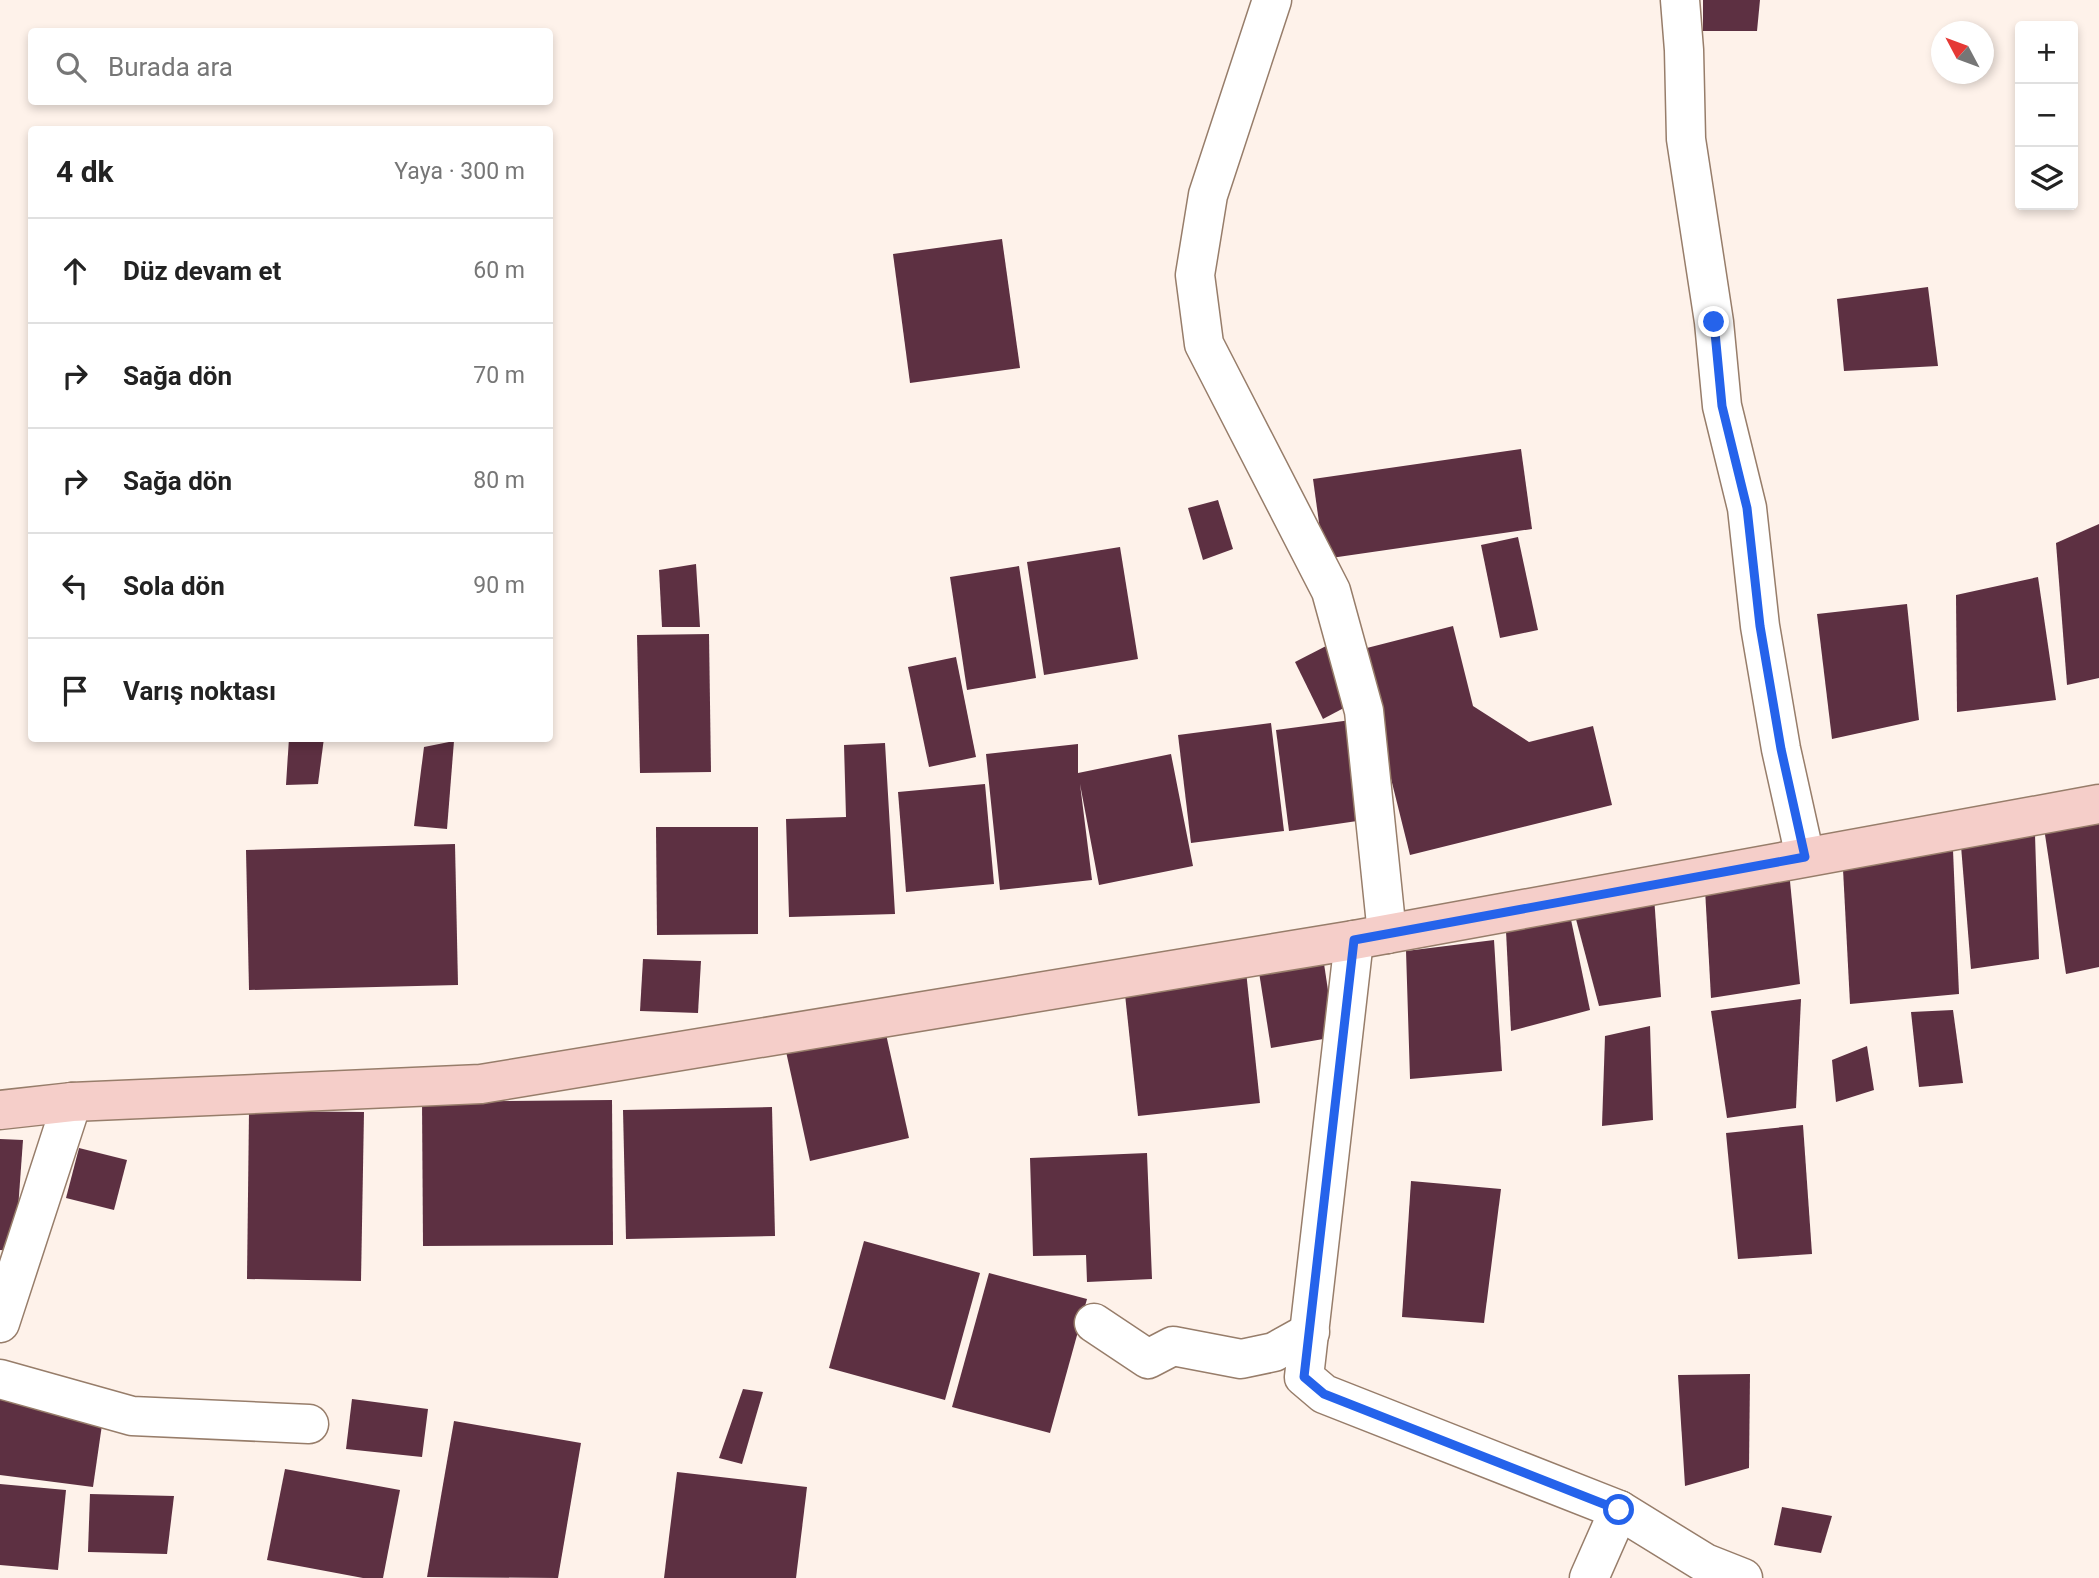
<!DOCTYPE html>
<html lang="tr">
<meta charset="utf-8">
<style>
:root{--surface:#fff;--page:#f6f6f6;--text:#222;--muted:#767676;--line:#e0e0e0}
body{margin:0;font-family:Roboto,sans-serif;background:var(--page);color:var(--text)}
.controls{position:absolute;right:21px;top:21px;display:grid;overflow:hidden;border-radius:7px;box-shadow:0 4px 10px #0003}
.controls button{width:63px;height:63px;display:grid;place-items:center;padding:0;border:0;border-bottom:2px solid var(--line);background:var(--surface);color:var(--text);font:35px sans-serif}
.compass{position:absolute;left:1931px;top:21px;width:63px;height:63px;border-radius:50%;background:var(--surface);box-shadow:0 4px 10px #0003;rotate:311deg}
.stop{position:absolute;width:21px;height:21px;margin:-16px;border:5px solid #2563eb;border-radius:50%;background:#fff}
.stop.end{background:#2563eb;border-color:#fff;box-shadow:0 2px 7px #0008}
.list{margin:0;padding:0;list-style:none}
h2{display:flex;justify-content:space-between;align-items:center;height:91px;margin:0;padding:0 28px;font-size:30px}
h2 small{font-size:23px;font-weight:400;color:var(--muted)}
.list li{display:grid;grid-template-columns:46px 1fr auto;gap:21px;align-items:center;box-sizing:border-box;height:105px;padding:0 28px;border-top:2px solid var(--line)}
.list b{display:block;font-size:26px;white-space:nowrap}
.list em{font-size:23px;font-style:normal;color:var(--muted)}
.icon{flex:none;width:38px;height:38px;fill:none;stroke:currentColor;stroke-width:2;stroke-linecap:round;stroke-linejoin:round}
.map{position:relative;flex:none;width:2099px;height:1578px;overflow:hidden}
.search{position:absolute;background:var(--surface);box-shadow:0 4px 10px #0003;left:28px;top:28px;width:525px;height:77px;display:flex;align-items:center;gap:18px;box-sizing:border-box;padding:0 24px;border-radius:7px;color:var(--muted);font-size:26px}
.panel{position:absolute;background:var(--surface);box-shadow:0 4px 10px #0003;left:28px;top:126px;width:525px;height:616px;border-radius:7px}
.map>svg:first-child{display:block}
.building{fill:#5d3042}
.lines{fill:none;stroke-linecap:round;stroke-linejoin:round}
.street-casing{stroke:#977d6a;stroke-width:41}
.secondary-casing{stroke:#977d6a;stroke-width:41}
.street{stroke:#fff;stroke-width:38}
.secondary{stroke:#f5cec9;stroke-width:38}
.route{stroke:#2563eb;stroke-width:9}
</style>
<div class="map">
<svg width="2099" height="1578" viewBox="0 0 2099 1578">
<rect width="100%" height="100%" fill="#fef2ea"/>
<g class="building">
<polygon points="1703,0 1760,0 1757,31 1703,31"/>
<polygon points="1002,239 1020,368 910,383 893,254"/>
<polygon points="1928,287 1938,366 1844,371 1837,299"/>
<polygon points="1521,449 1532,529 1324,559 1313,479"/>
<polygon points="1218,500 1233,549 1203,560 1188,508"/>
<polygon points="2099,524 2099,678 2067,685 2056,543"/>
<polygon points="1518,537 1538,630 1500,638 1481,545"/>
<polygon points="1120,547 1138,659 1044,675 1027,562"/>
<polygon points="696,564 700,627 662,627 659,570"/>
<polygon points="1019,566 1036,678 967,690 950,577"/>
<polygon points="2038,577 2056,700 1957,712 1956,595"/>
<polygon points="1907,604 1919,720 1832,739 1817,614"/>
<polygon points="1453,626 1473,706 1529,742 1593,726 1612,805 1410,855 1359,650"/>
<polygon points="709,634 711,772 640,773 637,635"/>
<polygon points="1328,645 1357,701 1323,719 1295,662"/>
<polygon points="956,657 976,757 929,767 908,667"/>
<polygon points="1351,720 1364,820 1289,831 1276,730"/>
<polygon points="1271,723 1284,831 1191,843 1178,735"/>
<polygon points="289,738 324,738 318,784 286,785"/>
<polygon points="454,741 447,829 414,826 424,747"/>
<polygon points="885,743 895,914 789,917 786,819 846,817 844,745"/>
<polygon points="1078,744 1078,773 1171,754 1193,866 1099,885 1080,784 1092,880 1000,890 986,754"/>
<polygon points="985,784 994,884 906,892 898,792"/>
<polygon points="2099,819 2099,967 2066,974 2044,828"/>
<polygon points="656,827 758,827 758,934 657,935"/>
<polygon points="2035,835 2039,959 1971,969 1961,846"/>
<polygon points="455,844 458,985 249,990 246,850"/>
<polygon points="1953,850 1959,994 1850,1004 1843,869"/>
<polygon points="1789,871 1800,984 1711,998 1705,889"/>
<polygon points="1654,896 1661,997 1599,1006 1573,908"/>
<polygon points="1570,915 1590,1010 1511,1031 1506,931"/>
<polygon points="1494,940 1502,1071 1410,1079 1406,951"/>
<polygon points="1323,957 1335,1037 1271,1048 1258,966"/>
<polygon points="643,959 701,961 698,1013 640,1011"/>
<polygon points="1246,971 1260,1103 1138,1116 1124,985"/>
<polygon points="1801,999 1796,1108 1727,1118 1711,1011"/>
<polygon points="1953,1010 1963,1083 1919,1087 1911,1012"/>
<polygon points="884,1025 909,1138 810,1161 785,1047"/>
<polygon points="1650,1026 1653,1120 1602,1126 1605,1036"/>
<polygon points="1867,1046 1874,1090 1836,1102 1832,1060"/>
<polygon points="612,1100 613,1245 423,1246 422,1102"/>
<polygon points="772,1107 775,1236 626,1239 623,1110"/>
<polygon points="249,1111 364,1112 361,1281 247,1279"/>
<polygon points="1803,1125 1812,1254 1738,1259 1726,1133"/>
<polygon points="0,1139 23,1140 15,1251 0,1250"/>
<polygon points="79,1148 127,1160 114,1210 66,1198"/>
<polygon points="1147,1153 1152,1279 1087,1282 1086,1255 1033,1256 1030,1158"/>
<polygon points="1411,1181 1501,1189 1484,1323 1402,1317"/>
<polygon points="864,1241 980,1273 945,1400 829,1368"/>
<polygon points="989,1273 1087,1299 1050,1433 952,1407"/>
<polygon points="1750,1374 1749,1468 1685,1486 1678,1375"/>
<polygon points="743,1389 763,1392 742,1464 719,1458"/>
<polygon points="0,1390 105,1404 93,1487 0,1475"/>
<polygon points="352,1399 428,1409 422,1457 346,1449"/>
<polygon points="454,1421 581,1443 558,1578 427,1577"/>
<polygon points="285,1469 400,1490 383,1578 363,1578 267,1560"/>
<polygon points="677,1472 807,1487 796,1578 664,1578"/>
<polygon points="0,1484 66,1490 58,1570 0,1565"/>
<polygon points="90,1494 174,1496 167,1554 88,1552"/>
<polygon points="1782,1507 1832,1516 1821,1553 1774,1545"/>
</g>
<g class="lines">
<g class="street-casing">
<g id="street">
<polyline points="1272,0 1208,195 1195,275 1204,344 1331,591 1364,711 1387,934"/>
<polyline points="1680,0 1684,50 1686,139 1714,322 1722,406 1747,508 1760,626 1781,749 1805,857"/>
<polyline points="1354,940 1304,1377 1324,1394 1619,1510 1705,1563 1743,1578"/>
<polyline points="0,1323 72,1102"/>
<polyline points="1094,1323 1148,1359 1173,1346 1241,1359 1274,1352 1310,1332"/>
<polyline points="0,1379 132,1416 309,1424"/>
<polyline points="1589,1578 1619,1510"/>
</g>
</g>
<g class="secondary-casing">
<polyline id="secondary" points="0,1110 72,1102 481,1084 1354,940 2099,804"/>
</g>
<use href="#street" class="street"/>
<use href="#secondary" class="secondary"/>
</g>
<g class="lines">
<polyline class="route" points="1619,1510 1324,1394 1304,1377 1354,940 1805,857 1781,749 1760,626 1747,508 1722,406 1714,322"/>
</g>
</svg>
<div class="controls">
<button>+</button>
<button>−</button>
<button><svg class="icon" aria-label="layers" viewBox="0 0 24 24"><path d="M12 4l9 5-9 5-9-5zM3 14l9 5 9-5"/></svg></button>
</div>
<svg class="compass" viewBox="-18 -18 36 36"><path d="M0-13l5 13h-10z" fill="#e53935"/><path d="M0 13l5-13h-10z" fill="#767676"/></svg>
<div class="stop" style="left:1619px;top:1510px"></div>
<div class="stop end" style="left:1714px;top:322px"></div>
<div class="search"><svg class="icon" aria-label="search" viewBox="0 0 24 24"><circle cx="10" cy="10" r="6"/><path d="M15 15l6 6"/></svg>Burada ara</div>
<section class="panel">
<h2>4 dk<small>Yaya · 300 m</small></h2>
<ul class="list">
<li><svg class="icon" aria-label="ahead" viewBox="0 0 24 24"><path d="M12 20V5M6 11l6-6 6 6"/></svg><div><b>Düz devam et</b></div><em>60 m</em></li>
<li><svg class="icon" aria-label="right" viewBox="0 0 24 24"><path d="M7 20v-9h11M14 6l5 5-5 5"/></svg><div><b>Sağa dön</b></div><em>70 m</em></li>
<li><svg class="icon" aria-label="right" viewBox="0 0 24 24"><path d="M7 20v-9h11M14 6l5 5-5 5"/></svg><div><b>Sağa dön</b></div><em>80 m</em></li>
<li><svg class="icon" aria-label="left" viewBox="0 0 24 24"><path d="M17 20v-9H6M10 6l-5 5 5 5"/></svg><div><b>Sola dön</b></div><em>90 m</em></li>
<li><svg class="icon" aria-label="arrive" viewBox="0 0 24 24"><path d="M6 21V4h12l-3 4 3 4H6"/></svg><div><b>Varış noktası</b></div></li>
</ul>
</section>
</div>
